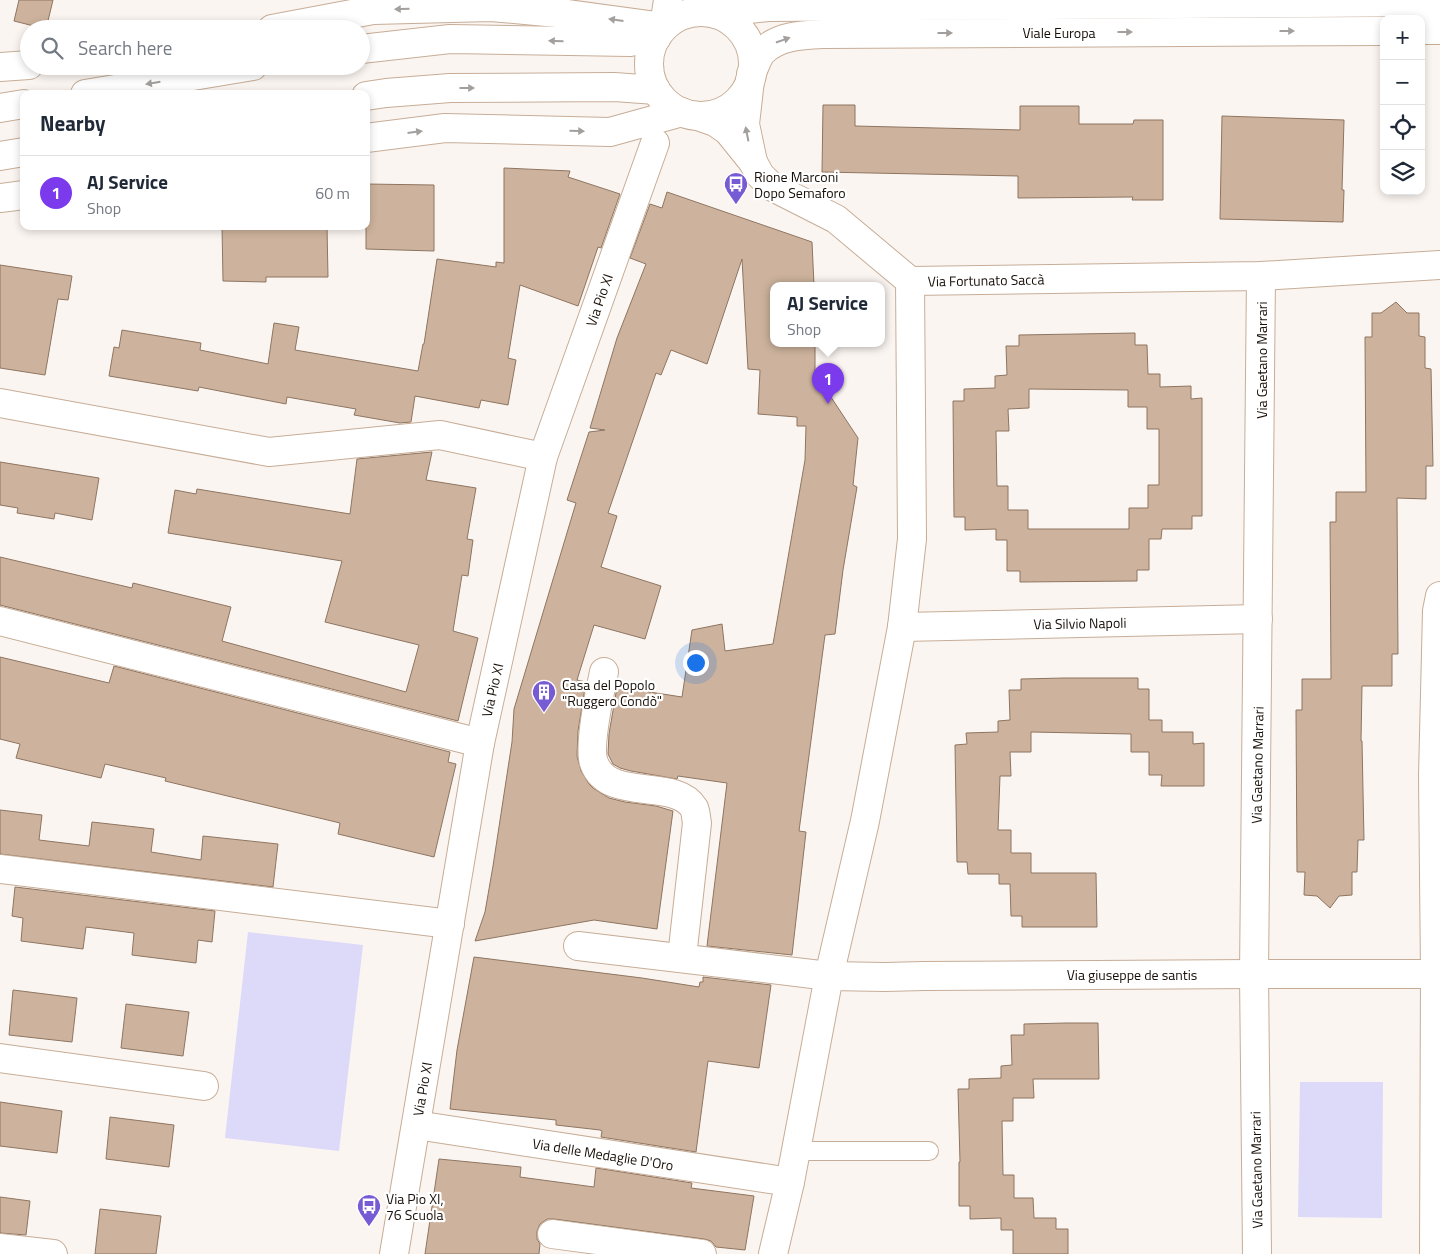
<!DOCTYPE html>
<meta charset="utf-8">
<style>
:root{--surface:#fff;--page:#f6f6f7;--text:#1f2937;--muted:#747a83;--line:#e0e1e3;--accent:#7c3aed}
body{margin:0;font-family:"Titillium Web",sans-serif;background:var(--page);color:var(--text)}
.controls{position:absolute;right:15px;top:15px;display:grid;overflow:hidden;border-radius:10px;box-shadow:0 2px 8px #0003}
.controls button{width:45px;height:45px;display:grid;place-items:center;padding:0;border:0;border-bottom:1px solid var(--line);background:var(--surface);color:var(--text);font:25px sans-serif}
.you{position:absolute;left:695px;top:662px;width:18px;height:18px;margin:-12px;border:4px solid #fff;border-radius:50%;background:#1a73e8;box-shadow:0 0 0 8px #1a73e833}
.badge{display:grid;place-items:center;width:32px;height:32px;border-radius:50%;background:var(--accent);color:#fff;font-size:16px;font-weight:700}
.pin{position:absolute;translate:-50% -41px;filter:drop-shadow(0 1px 2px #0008)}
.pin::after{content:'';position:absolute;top:26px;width:18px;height:15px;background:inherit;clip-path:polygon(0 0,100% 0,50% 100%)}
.popup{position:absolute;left:770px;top:282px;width:115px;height:65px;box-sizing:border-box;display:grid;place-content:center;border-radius:10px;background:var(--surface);filter:drop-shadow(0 1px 4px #0005);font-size:16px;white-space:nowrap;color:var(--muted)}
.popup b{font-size:19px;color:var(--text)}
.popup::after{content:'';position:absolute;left:50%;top:100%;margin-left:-10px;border:10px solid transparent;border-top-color:var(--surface)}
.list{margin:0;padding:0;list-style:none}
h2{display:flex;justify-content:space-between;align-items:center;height:65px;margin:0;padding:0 20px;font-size:21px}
h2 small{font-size:16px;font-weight:400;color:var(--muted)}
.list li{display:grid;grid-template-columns:32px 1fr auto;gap:15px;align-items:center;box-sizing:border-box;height:75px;padding:0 20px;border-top:1px solid var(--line)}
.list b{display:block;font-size:19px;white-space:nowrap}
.list p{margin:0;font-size:16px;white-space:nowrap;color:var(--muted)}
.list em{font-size:16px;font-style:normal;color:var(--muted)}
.icon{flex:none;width:28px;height:28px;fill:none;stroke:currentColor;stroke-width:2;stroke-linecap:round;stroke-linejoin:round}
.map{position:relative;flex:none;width:1440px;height:1254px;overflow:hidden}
.search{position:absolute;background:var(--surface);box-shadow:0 2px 8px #0003;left:20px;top:20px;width:350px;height:55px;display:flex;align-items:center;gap:12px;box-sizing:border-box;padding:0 18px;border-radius:28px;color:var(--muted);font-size:19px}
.panel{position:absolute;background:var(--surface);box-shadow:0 2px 8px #0003;left:20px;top:90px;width:350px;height:140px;border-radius:10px}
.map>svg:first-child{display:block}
.green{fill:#dcd9f9}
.building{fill:#cdb39d;stroke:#8e7561;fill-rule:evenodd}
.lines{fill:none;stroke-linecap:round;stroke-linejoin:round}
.service-casing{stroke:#c7ad97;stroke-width:20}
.minor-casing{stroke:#c7ad97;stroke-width:30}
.tertiary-casing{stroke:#c7ad97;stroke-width:30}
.secondary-casing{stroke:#c7ad97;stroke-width:30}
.service{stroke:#fff;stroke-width:18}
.minor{stroke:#fff;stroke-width:28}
.tertiary{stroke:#fff;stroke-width:28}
.secondary{stroke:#fff;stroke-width:28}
.oneway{fill:#a39f9c}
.labels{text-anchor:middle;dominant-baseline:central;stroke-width:4.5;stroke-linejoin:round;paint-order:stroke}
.street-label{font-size:14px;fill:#180f08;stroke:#fff}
.poi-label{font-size:14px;fill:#180f08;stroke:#fff;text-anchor:start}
</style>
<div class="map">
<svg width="1440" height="1254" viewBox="0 0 1440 1254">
<rect width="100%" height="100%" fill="#fbf5f1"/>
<g class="green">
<polygon points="248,932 363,945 339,1151 225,1138"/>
<polygon points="1300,1082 1383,1082 1382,1218 1298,1217"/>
</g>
<g class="building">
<polygon points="19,0 53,0 46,29 14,21"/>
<polygon points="823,105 855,105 855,126 1020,130 1020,106 1079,106 1079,124 1133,124 1134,120 1163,120 1163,200 1132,200 1133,197 1018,198 1018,176 822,172"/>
<polygon points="1222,116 1344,120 1342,190 1344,190 1343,222 1220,219"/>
<polygon points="504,168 570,171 568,177 620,194 601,248 598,247 578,306 520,285 508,358 516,360 508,405 481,400 479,408 415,396 411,422 400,423 354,415 356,409 287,397 286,404 199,387 198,391 109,376 114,347 119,348 122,330 201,343 200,350 268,364 274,323 299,327 295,350 418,371 423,344 424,344 437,259 496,267 496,262 504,263"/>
<polygon points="366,184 434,185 434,251 366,249"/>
<polygon points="667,192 812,242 814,285 774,285 774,343 815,343 815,373 858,438 853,485 857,487 843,570 835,634 825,635 799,831 806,832 792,955 707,946 727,783 678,776 677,779 631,771 620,768 613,764 608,754 609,734 617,687 682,697 692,630 722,624 725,651 773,644 805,460 806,426 797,426 797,417 758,414 760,370 748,369 742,259 707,364 671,350 661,375 656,373 608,513 617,516 601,567 661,586 645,639 594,625 577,680 586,682 578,731 577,756 581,771 589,784 593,788 609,798 625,802 656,806 673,811 657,929 594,920 475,941 485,912 493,866 512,742 514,709 576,503 567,500 589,432 605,430 590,428 617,338 646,264 630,258 650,204 662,208"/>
<polygon points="222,226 327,226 328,277 266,277 266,282 223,281"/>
<polygon points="0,265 72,276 68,300 58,299 45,375 0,368"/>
<polygon points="1396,302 1407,313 1419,313 1419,336 1425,337 1425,368 1431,369 1433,466 1426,466 1426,499 1397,498 1398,654 1392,654 1392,686 1362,686 1361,741 1362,741 1364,840 1358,840 1357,872 1352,872 1352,895 1339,896 1330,908 1317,896 1304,895 1305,872 1297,872 1296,710 1302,710 1302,679 1331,679 1330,522 1336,522 1336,492 1366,492 1365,337 1372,337 1372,313 1381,313"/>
<path d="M1135 333V345H1147L1148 374H1160V387L1191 386V399L1202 398V516H1192V529H1162L1161 539H1149V570H1137V581L1020 582V571H1007V540H996V529L965 530V517H954L953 401H964V389L995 388V376L1007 375 1006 346H1019V335ZM1029 389 1128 390V407H1147V429H1159V485H1148V508H1129V529H1028V510H1008V486H997L996 431H1009L1008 409 1029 408Z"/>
<polygon points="432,452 426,480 476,488 467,539 473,540 468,576 462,575 453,631 478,638 458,721 0,605 0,557 132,588 133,583 231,607 222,641 406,692 419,645 325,622 342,561 168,533 175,490 196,494 197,489 350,514 357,459"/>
<polygon points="0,462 99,478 92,520 55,513 54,519 17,513 18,508 0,505"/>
<polygon points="0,657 109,683 114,666 450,752 448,762 456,764 434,857 338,834 340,823 165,781 166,778 105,764 101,778 16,758 20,744 0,739"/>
<polygon points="1064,678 1138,678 1138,689 1149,689 1149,720 1162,720 1162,732 1193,732 1193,744 1204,743 1204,786 1161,786 1162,775 1149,775 1149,752 1131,752 1131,734 1031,732 1031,752 1010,752 1011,776 1000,776 998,830 1011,830 1011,853 1031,853 1031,873 1096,873 1097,927 1022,927 1022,916 1011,916 1010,884 999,884 999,874 968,874 967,862 957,862 955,745 967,744 966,733 998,732 998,721 1010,720 1009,690 1021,690 1021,679"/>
<polygon points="0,810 42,815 39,840 89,846 92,822 154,829 151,852 201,860 203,836 278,844 273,887 0,854"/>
<polygon points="15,887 215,911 212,942 198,940 196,963 132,955 134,933 86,927 83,949 21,941 23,918 12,916"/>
<polygon points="474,957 642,978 699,987 700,982 703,982 703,977 771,985 759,1068 708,1061 696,1152 601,1137 602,1131 600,1130 556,1125 556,1120 450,1109 457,1050"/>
<polygon points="13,990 77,998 72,1042 9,1035"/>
<polygon points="126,1004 189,1012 183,1056 121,1048"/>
<polygon points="1066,1023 1098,1023 1099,1079 1033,1079 1034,1098 1013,1098 1013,1121 1002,1121 1003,1175 1014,1175 1014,1198 1033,1198 1034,1218 1056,1218 1056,1229 1068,1229 1068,1254 1013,1254 1013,1230 1001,1230 1001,1218 970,1219 970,1206 959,1206 959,1162 960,1162 958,1089 969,1089 969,1079 1001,1078 1001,1066 1012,1065 1011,1035 1024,1035 1024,1024"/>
<polygon points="0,1102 62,1111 57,1153 0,1146"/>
<polygon points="110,1117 174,1125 169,1167 106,1159"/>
<polygon points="439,1159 521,1167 520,1177 594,1187 596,1168 692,1183 691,1188 754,1196 745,1250 716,1247 711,1241 704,1239 554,1219 547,1219 540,1224 537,1231 537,1239 540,1244 539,1254 425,1254"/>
<polygon points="0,1197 30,1201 26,1235 0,1233"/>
<polygon points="100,1209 161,1216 156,1254 95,1254"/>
</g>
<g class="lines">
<g class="service-casing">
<polyline id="service" points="796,1151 929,1151"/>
</g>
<g class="minor-casing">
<g id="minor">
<polyline points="698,116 715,122 728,131 753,162 745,124 750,80"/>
<polyline points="753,162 760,175 771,186 836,219 910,281 1261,276 1440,265"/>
<polyline points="0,403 269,452 440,435 543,457"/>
<polyline points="0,621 480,743"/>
<polyline points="902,627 1258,619"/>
<path d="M604 672C600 691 588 748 594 763 609 803 675 777 694 808 696 812 696 819 697 823L682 957"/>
<polyline points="0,869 450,924"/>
<polyline points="578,946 829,976 885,977 924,976 1254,974 1435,974"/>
<polyline points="0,1058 204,1086"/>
<polyline points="416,1125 790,1182"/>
<polyline points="552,1234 702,1254"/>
<polyline points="0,1248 53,1254"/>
<polyline points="394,1254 480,743 543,457 655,143"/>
<polyline points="773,1254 790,1182 829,976 865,821 902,627 912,539 910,281"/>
<polyline points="1257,1254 1254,974 1261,276"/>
<polyline points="1434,1254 1435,974 1433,776 1437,611 1440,596"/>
</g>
</g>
<g class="tertiary-casing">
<g id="tertiary">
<polyline points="664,27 668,0"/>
<polyline points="361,49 450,39 630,42 657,37"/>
<polyline points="85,94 253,66"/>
<polyline points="366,96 386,93 450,88 614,87 656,90"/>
<polyline points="0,108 24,104"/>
<polyline points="0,156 24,152"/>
</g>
</g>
<g class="secondary-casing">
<g id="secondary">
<circle cx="701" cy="64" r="52"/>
<polyline points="712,13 768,7 1440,2"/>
<polyline points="272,29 373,10 491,7 568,14 664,27"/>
<polyline points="1421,30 1440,30"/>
<polyline points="0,67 29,65"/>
<path d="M751 74C755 67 757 58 762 52 778 36 801 35 823 34L1384 31"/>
<polyline points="366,138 445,128 610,132 682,112"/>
<polyline points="0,198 24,195"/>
</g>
</g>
<use href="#service" class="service"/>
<use href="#minor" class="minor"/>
<use href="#tertiary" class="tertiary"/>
<use href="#secondary" class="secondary"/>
</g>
<defs><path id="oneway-solid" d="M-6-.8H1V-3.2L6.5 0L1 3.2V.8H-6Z" transform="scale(1.25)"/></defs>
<g class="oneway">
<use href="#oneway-solid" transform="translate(402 9) rotate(179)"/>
<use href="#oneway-solid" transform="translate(616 20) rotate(-172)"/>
<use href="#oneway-solid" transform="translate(1287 31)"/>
<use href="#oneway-solid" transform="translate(1125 32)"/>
<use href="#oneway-solid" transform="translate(945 33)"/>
<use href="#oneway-solid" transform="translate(783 40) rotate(-19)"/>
<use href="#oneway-solid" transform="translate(556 41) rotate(-179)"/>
<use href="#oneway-solid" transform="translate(153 83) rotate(171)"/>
<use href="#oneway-solid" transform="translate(467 88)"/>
<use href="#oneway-solid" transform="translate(577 131) rotate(1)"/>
<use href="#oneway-solid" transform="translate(415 132) rotate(-7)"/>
<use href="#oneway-solid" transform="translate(747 134) rotate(-101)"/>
</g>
<defs>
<g id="bus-pin" transform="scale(1.25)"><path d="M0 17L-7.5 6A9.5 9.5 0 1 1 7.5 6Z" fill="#765bd5" stroke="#fff"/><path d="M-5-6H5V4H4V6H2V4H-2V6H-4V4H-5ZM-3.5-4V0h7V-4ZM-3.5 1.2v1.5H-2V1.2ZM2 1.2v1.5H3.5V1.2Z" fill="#fff"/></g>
<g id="building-pin" transform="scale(1.25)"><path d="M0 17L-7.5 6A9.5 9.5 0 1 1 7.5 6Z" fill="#765bd5" stroke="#fff"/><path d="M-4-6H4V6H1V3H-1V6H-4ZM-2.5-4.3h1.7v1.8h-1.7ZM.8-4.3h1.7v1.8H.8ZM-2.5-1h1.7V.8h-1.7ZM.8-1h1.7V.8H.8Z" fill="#fff"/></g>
</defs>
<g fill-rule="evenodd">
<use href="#bus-pin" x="736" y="184"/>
<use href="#building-pin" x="544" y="692"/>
<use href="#bus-pin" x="369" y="1206"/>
</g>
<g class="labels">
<g class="street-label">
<text x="1059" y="32">Viale Europa</text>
<text transform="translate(986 280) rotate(-1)">Via Fortunato Saccà</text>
<text transform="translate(599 300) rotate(-71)">Via Pio XI</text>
<text transform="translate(1261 360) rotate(-90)">Via Gaetano Marrari</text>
<text transform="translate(1080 623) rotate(-1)">Via Silvio Napoli</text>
<text transform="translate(492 690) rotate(-77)">Via Pio XI</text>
<text transform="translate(1257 765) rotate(-89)">Via Gaetano Marrari</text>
<text x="1132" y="974">Via giuseppe de santis</text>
<text transform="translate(422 1089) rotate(-80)">Via Pio XI</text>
<text transform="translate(603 1154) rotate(9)">Via delle Medaglie D'Oro</text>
<text transform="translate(1256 1170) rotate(-91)">Via Gaetano Marrari</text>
</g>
<g class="poi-label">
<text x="754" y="176">Rione Marconi<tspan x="754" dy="16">Dopo Semaforo</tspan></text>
<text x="562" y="684">Casa del Popolo<tspan x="562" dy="16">"Ruggero Condò"</tspan></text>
<text x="386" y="1198">Via Pio XI,<tspan x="386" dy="16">76 Scuola</tspan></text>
</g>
</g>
</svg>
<div class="controls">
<button>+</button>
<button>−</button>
<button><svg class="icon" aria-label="locate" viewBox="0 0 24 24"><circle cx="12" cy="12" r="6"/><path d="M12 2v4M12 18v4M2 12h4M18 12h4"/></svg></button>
<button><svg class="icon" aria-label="layers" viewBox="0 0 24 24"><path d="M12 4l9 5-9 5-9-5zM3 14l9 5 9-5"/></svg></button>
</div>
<div class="you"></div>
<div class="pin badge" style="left:828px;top:404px">1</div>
<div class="popup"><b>AJ Service</b>Shop</div>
<div class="search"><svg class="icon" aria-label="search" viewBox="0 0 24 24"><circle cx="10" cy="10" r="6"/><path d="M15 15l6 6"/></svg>Search here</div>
<section class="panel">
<h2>Nearby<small></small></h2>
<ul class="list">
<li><span class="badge">1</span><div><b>AJ Service</b><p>Shop</p></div><em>60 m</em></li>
</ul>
</section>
</div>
